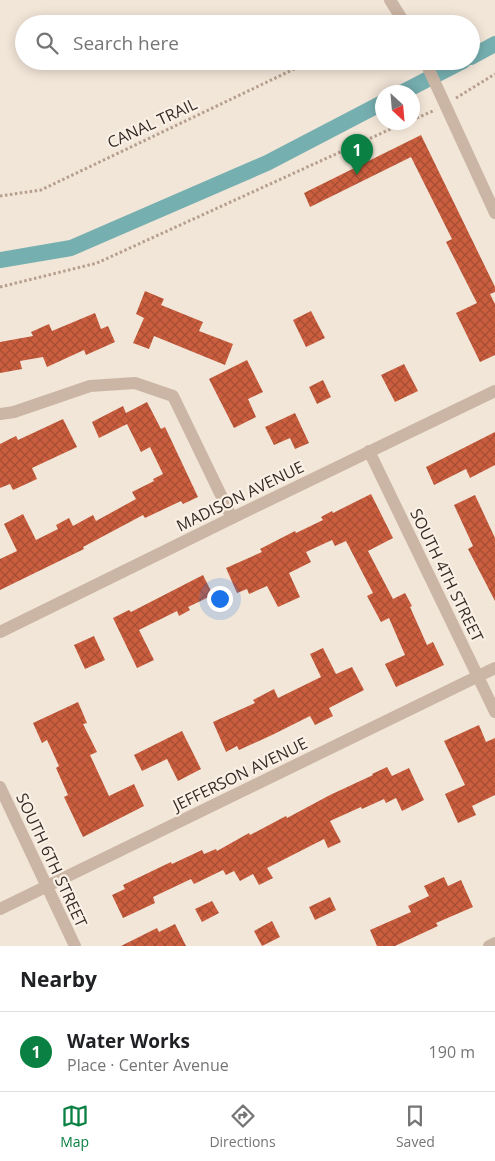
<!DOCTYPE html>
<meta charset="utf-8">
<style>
:root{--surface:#fff;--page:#f6f6f6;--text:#202124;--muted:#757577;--line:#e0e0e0;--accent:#0b8043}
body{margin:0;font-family:"Open Sans",sans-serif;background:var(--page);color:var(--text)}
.compass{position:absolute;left:375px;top:85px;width:45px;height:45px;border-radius:50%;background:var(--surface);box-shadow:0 2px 12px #0003;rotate:154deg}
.you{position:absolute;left:219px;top:598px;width:18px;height:18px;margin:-12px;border:4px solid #fff;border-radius:50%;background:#1a73e8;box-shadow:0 0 0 8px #1a73e833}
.badge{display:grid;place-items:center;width:32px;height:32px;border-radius:50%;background:var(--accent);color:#fff;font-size:16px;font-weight:700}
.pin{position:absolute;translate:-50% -41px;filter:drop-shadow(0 1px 2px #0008)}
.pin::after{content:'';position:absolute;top:26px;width:18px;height:15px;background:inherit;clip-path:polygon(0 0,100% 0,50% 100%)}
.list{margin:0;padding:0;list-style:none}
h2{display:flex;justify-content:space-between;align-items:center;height:65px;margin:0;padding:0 20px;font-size:21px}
h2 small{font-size:16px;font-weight:400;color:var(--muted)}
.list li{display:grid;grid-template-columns:32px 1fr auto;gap:15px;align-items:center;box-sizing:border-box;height:80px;padding:0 20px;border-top:1px solid var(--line)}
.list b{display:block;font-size:19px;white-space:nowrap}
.list p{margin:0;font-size:16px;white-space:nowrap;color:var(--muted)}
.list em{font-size:16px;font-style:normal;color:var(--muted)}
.icon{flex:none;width:28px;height:28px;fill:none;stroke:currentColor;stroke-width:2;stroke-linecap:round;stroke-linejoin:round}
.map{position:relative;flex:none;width:495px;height:946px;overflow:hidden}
.search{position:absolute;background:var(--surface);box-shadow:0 2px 12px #0003;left:15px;right:15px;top:15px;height:55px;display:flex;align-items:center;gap:12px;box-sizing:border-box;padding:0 18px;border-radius:28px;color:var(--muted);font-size:19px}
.sheet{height:145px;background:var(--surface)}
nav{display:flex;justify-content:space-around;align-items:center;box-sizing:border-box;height:70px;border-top:1px solid var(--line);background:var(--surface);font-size:14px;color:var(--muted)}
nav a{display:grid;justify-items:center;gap:2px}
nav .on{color:var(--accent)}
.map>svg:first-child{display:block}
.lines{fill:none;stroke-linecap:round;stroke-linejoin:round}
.canal{stroke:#76afb0;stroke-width:16}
.building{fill:url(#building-cross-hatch)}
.path{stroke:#b69f8e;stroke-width:3;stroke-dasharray:2.5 2.5;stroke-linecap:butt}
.minor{stroke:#cbb5a4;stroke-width:12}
.labels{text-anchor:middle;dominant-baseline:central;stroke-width:4.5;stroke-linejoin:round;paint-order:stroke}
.street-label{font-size:16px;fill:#362b26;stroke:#faf0e5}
</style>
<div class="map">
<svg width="495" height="946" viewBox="0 0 495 946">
<defs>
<pattern id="building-cross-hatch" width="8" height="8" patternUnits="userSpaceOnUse" patternTransform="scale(1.25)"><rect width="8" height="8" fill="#cb5e3e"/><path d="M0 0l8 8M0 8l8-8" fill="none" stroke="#a64e34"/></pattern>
</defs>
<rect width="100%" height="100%" fill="#f2e6d8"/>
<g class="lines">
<g class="canal">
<polyline points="471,57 495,44"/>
<polyline points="403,92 463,61"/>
<polyline points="0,260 71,248 267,163 382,103"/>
</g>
</g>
<g class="building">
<polygon points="421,135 495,287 495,292 490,294 495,304 495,355 480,362 456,313 477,303 446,242 452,239 411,157 310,207 304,193"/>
<polygon points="145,291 164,299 161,305 203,322 199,331 233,344 225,365 154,336 149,349 133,343 144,318 136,314"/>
<polygon points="311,311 325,338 306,347 293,320"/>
<polygon points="95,313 101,329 108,326 115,342 86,355 84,350 47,367 43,357 20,361 22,369 0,373 0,342 33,336 31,332 49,324 52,331"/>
<polygon points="247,360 263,392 248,399 256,417 234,428 209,379"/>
<polygon points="404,364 418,391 395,402 381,375"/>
<polygon points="323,380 331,397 317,404 309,387"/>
<polygon points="147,402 161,429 165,427 198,497 183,504 181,501 145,518 143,515 83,547 84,549 0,590 0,559 17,551 4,524 23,514 36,540 58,529 56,525 69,518 73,526 93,515 96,521 136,499 132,492 154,481 153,479 163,474 150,447 141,452 127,424 99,438 92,422 123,406 126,413"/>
<polygon points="295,413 309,443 295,449 290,438 274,445 265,427"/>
<polygon points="63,419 77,447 32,468 37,479 13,490 10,484 0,488 0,444 16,436 18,440"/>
<polygon points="495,432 495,465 470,478 466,469 434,485 426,467"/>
<polygon points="371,494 393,538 368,551 393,599 405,593 412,606 410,607 427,645 433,642 444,665 396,687 385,664 405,655 389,618 381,622 367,596 373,593 346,541 335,546 332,540 306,552 311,562 289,573 300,597 278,607 267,586 249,594 247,589 237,593 226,568 262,552 260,549 295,531 296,533 323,520 321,517 332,511 333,513"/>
<polygon points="475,495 495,538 495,601 468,549 473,546 454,505"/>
<polygon points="203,575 213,595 188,607 190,610 179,616 177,611 139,630 154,660 137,668 113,618 129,610 131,612"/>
<polygon points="94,636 105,660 85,669 74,645"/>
<polygon points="323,648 336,674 352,667 364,690 329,708 333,716 315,725 310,716 272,735 239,750 237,746 226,752 213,722 255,703 253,700 274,689 278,698 321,677 310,654"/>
<polygon points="78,702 87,723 83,724 97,752 90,755 109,796 134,784 144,806 83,837 64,797 68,795 56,768 59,766 47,740 42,743 33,723"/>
<polygon points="479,725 486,742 495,738 495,795 472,806 476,815 458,823 445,794 465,785 444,741"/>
<polygon points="182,731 201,769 178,781 167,759 142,771 134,755"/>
<polygon points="387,767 392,776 409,768 424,800 402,811 396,798 386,803 384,799 362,809 361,807 330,821 341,842 328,848 324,839 267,868 273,878 259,885 253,874 240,881 234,871 226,875 223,870 194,884 191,879 153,897 155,903 123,918 112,895 125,889 123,885 171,862 172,864 202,850 204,854 216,849 217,851 249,833 250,835 286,816 287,818 330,795 373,775 372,774"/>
<polygon points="444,877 448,886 461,880 473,907 436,923 438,926 395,946 377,946 370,930 411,912 408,906 429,896 424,886"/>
<polygon points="330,897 336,910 315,920 309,907"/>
<polygon points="212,901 219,913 202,922 195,909"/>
<polygon points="272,921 280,937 262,946 254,931"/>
<polygon points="175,924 186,946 121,946 157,928 159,932"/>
</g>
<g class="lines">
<g class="path">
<polyline points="456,98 495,74"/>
<polyline points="412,120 435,110"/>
<polyline points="0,196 41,190 311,61"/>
<polyline points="0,287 97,263 406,122"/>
</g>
<g class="minor">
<polyline points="390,0 405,24"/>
<polyline points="425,61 495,213"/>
<polyline points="0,414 14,412 90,386 135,383 173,396 232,518"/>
<polyline points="369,451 495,712"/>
<polyline points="0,632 232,518 495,391"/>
<polyline points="0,787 75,946"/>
<polyline points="0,909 495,668"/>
<polyline points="489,946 495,943"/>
</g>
</g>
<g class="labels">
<g class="street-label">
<text transform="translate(152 123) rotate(-25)">CANAL TRAIL</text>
<text transform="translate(240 496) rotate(-26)">MADISON AVENUE</text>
<text transform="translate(447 575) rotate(64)">SOUTH 4TH STREET</text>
<text transform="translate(240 774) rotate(-26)">JEFFERSON AVENUE</text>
<text transform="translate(52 860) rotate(65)">SOUTH 6TH STREET</text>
</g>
</g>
</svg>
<svg class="compass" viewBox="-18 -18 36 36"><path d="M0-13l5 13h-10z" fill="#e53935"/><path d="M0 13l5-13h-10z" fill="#757577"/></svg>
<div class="you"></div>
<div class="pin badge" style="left:357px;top:175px">1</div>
<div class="search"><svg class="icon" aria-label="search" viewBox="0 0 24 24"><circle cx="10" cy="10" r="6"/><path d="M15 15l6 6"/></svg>Search here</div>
</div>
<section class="sheet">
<h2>Nearby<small></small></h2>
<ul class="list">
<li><span class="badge">1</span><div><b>Water Works</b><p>Place · Center Avenue</p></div><em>190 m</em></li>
</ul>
</section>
<nav>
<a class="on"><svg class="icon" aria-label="map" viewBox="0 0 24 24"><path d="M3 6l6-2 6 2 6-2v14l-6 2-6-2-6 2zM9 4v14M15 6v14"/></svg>Map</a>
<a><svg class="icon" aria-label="directions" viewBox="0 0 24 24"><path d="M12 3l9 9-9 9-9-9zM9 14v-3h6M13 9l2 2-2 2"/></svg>Directions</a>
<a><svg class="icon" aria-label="saved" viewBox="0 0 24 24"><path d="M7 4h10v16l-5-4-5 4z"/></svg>Saved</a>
</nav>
